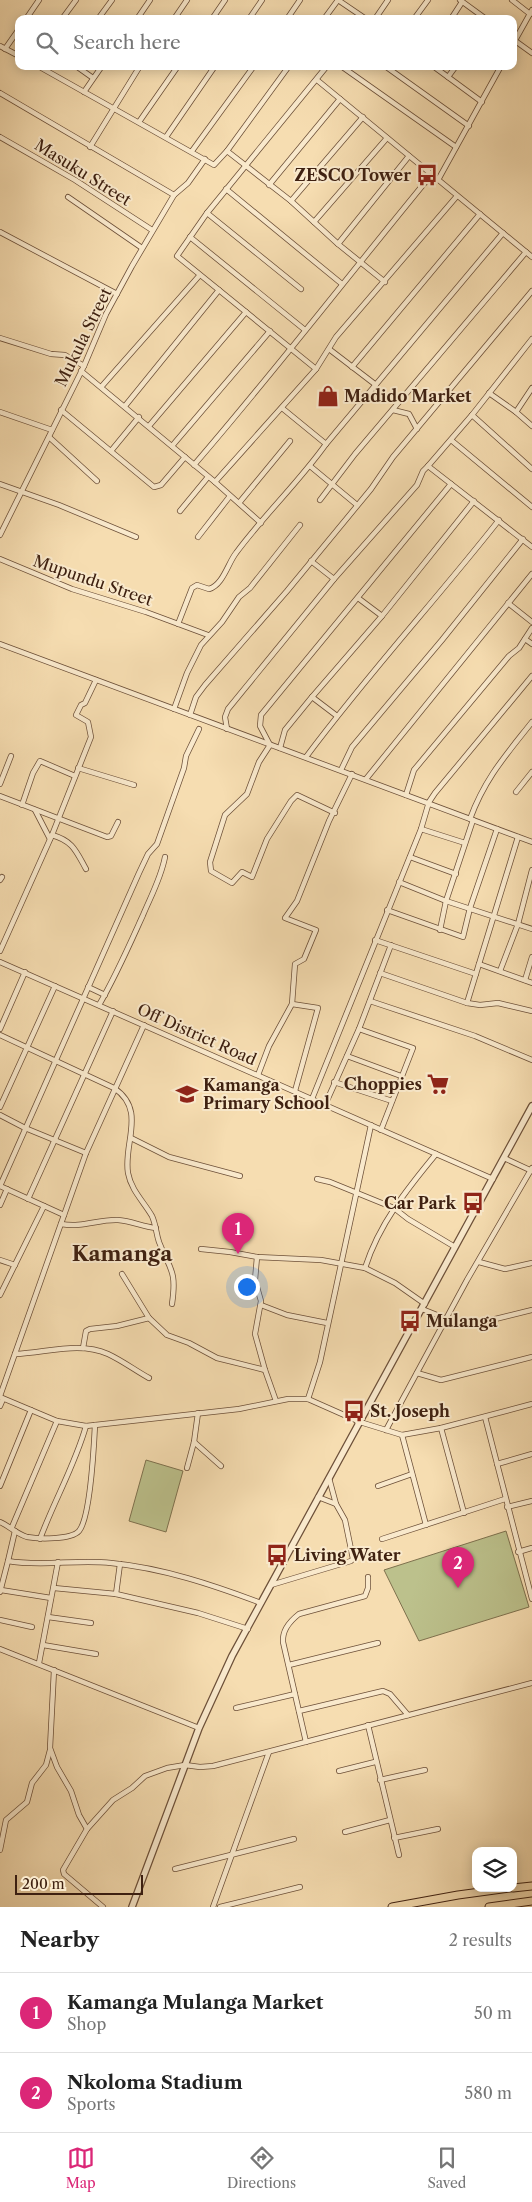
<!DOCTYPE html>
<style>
:root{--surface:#fff;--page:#f6f6f6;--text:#222;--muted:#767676;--line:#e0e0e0;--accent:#db2777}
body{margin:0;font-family:"Libre Caslon Text",serif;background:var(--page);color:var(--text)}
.controls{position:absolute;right:15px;bottom:15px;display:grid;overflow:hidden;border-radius:10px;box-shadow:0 2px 12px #0003}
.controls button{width:45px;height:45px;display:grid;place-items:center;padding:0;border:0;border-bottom:1px solid var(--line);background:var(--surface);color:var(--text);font:25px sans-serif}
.scale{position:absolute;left:15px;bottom:12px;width:128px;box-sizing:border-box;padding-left:5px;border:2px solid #3f2111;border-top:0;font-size:14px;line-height:18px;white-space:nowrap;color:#3f2111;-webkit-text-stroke:4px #f9e9cc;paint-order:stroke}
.you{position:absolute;left:246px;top:1286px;width:18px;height:18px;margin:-12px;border:4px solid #fff;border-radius:50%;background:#1a73e8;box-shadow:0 0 0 8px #1a73e833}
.badge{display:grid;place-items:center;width:32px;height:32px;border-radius:50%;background:var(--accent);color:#fff;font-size:16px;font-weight:700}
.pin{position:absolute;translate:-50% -41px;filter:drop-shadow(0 1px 2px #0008)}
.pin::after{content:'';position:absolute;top:26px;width:18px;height:15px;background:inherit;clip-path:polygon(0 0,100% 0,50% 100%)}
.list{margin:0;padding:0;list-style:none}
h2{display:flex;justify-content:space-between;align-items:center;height:65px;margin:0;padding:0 20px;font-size:21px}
h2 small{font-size:16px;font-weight:400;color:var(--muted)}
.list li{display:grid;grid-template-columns:32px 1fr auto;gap:15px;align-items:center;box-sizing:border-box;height:80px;padding:0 20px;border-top:1px solid var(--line)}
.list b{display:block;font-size:19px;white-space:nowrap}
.list p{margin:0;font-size:16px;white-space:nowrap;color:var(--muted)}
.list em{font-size:16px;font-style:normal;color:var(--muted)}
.icon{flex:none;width:28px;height:28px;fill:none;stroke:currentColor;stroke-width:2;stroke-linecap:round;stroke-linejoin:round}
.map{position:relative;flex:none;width:532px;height:1907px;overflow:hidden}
.search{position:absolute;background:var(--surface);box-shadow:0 2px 12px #0003;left:15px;right:15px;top:15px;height:55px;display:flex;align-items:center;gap:12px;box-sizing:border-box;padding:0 18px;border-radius:10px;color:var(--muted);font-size:19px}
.sheet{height:225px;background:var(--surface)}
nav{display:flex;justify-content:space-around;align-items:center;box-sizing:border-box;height:70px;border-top:1px solid var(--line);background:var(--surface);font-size:14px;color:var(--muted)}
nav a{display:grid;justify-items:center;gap:2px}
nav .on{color:var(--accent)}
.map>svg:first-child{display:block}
.green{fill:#bcc18c;stroke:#7e714e}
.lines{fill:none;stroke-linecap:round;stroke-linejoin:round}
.minor-casing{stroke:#6d5039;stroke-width:6}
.tertiary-casing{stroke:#6d5039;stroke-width:8}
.primary-casing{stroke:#3f2111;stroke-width:9}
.minor{stroke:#f9e9cc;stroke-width:4.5}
.tertiary{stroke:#f9e9cc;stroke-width:5.5}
.primary{stroke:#f6ddb1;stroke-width:7}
.labels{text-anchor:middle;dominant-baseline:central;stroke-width:4;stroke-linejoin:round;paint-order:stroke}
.street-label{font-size:16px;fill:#3f2111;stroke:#f9e9cc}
.poi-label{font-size:16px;font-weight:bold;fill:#3f2111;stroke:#f9e9cc;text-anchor:start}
.district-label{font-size:21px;font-weight:bold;fill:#3f2111;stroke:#f9e9cc}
</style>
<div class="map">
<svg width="532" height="1907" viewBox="0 0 532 1907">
<rect width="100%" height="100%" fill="#f6ddb1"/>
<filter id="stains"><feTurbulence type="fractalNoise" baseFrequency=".004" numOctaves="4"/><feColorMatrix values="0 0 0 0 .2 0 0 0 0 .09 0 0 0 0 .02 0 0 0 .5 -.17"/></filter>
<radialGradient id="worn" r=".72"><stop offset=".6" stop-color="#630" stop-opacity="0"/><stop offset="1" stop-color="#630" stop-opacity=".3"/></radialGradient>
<g class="green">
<polygon points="146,1460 183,1471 166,1532 129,1521"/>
<polygon points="506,1531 529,1607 419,1641 384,1570"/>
</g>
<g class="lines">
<g class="minor-casing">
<g id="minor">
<polyline points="338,0 366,19"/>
<polyline points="460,0 486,19"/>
<polyline points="512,0 530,14"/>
<polyline points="26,19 39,0"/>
<polyline points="62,19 76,0"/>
<polyline points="98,19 112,0"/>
<polyline points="137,19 150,0"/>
<polyline points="174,19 187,0"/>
<polyline points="212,19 225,0"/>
<polyline points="249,19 262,0"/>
<polyline points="287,19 300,0"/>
<polyline points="324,19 338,0"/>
<polyline points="375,19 388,0"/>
<polyline points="414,19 428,0"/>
<polyline points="451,19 462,2"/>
<polyline points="514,40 532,53"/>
<polyline points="513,44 532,10"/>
<polyline points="0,46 19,56"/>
<polyline points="5,49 19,29"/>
<polyline points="38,66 214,165 227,151"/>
<polyline points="76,66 93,78"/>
<polyline points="289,66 227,151 291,201 338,244 385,282"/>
<polyline points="341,66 456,147"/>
<polyline points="385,66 469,126"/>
<polyline points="433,66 482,102"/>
<polyline points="448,77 456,66"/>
<polyline points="317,80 532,257"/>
<polyline points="84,92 102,66"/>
<polyline points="0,93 174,195"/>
<polyline points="139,122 178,66"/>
<polyline points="0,137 75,180 152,230"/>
<polyline points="166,137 215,66"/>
<polyline points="90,147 140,66"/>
<polyline points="192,151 254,66"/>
<polyline points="438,180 501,66"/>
<polyline points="269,185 340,99"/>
<polyline points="226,189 342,284"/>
<polyline points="68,197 142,248"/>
<polyline points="291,201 363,117"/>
<polyline points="207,213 301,289"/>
<polyline points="314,222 387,138"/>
<polyline points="0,232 117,294"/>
<polyline points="190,237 305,330"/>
<polyline points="338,244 409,156"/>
<polyline points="0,338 51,354 65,355 84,366"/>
<polyline points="532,339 472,415 428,466 532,547"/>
<polyline points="329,349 376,385"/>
<polyline points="352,367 480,214"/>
<polyline points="316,369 336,337 457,196"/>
<polyline points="81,371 215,482 316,369 177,256 207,213 327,66"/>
<polyline points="102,386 199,276"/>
<polyline points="532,388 516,412 532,426"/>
<polyline points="489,393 516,412"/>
<polyline points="125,406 219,290"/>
<polyline points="282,408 326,444"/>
<polyline points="61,410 154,487 161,485 185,457"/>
<polyline points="393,410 409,414 417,429"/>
<polyline points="0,412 52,430"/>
<polyline points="472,415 532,469"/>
<polyline points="149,426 246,312"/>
<polyline points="49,437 97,481"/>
<polyline points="451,440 532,507"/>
<polyline points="172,446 270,331"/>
<polyline points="111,451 139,417"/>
<path d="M194 465C276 370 352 271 432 174"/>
<polyline points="310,466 357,505"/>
<polyline points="215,482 261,523"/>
<polyline points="0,484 59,505 136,537"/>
<polyline points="320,500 355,454 526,252"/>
<polyline points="239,503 290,441"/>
<polyline points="180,511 208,477"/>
<polyline points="0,535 84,366 106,314 132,266 174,195 188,183 205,159"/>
<polyline points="198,537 230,496"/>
<polyline points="0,559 72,589 146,612 208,635"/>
<polyline points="311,561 334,579"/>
<polyline points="358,598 382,616"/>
<polyline points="508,603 532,622"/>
<path d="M178 624 192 588 197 585 209 589C223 585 228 563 236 553 264 515 299 482 326 444L503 233"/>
<polyline points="525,639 532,644"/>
<polyline points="0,644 532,842"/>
<polyline points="174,709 187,673 201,645 222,622 239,597 250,588 300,525"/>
<polyline points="190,715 196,697 205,685 287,591 371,489 393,457 532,291"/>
<polyline points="337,716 312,697 382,616 474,501"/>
<polyline points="227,729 225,717 228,709 334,579 417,485 423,471 428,466"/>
<polyline points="280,748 285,730 312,697"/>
<path d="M306 757C367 675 436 600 499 520"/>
<polyline points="78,768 134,785"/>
<polyline points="341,770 352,747 442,640 523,539"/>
<polyline points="366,779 532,574"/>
<polyline points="0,784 11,756"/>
<polyline points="516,792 532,772"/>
<polyline points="406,795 414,770 509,656 519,648 532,628"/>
<polyline points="0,796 107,837 111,836 118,822"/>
<polyline points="22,805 33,773 40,761 75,776"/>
<polyline points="35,810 50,839"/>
<polyline points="335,813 297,795 291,801 267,839 252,877 242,872 232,883 211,871 210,862 225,815 247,794 259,762 270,745 260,726 261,715 451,484"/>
<path d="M470 819C485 778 506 755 532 722"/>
<polyline points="421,829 465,843"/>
<path d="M52 835C73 841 76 851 86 869"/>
<polyline points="410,857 456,874"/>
<polyline points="0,880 2,877"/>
<polyline points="399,882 446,901 532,929"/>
<polyline points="387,910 463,937 470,908 497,829"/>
<polyline points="440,930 446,901 473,820"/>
<polyline points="375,940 476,974"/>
<polyline points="0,951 52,835 91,737 88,722 76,715 81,705 85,703 96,680"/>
<polyline points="0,962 493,1179"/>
<polyline points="479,964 532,983"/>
<polyline points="500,971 518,924 532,870"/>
<polyline points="380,973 467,1003 480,1005 498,1003 532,1011"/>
<polyline points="525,980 532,957"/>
<polyline points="88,987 105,995"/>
<polyline points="370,1001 475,1036 532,1060"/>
<polyline points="467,1003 518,837"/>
<polyline points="292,1004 318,1008 295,1091"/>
<path d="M99 1005C116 976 129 946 143 915 151 896 161 878 165 857"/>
<polyline points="0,1029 25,972"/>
<polyline points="359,1029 413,1048 381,1130"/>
<path d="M0 1035 114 1088C147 1110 123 1143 128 1173 131 1190 144 1202 152 1216 156 1225 156 1233 159 1242 170 1270 177 1270 172 1304"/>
<polyline points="347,1056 401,1076"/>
<polyline points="258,1075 269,1046 292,1004 295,964 304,959 316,930 285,918 297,901 329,821 352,774"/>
<polyline points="334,1082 392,1101"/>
<polyline points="312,1099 421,829 429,802 435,793 532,676"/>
<polyline points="325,1105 359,1029 391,945"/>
<polyline points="0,1107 55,986"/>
<polyline points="0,1115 25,1128 86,1153"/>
<polyline points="131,1138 169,1157 240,1176"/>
<polyline points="504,1158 532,1171"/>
<polyline points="317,1179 330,1182 394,1208 408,1219 455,1247"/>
<polyline points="28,1199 113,1011"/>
<polyline points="0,1205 7,1189"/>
<polyline points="64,1215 0,1186 139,873 148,854 157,844 184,768 186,756 199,729"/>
<path d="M61 1224C83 1228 98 1219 118 1220 132 1221 143 1227 156 1228"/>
<polyline points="201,1249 230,1252 257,1257 321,1260 365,1268 395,1283 425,1304"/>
<polyline points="257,1257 255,1280 261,1301 255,1334 265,1370 276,1401"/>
<polyline points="0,1260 15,1265"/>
<polyline points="479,1262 505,1269 532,1263"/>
<path d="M365 1268C379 1224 407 1189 436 1154"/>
<polyline points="122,1274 149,1318 167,1335 189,1343 217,1358 265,1370"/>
<polyline points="0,1295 44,1206"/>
<polyline points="261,1305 287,1315 327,1323"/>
<polyline points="422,1309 447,1319 475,1324 532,1310"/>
<polyline points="83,1348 86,1331 90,1329 117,1326 149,1318"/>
<path d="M15 1354C46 1353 79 1341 108 1354 123 1361 136 1371 149 1378"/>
<polyline points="417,1373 441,1380 532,1357"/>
<polyline points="0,1396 86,1153 144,1025"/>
<polyline points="0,1397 57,1421 86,1426 239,1409 288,1399 308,1399 360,1422 402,1435 441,1428 532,1404"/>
<polyline points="308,1399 320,1362 371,1125"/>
<polyline points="0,1406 3,1399"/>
<polyline points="485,1417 532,1599"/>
<polyline points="441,1428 464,1513"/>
<polyline points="386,1430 467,1280 532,1168"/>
<polyline points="402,1435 426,1525"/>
<polyline points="194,1442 221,1466"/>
<polyline points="497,1464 532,1454"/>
<polyline points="187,1468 194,1442 198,1413"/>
<polyline points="329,1478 336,1504"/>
<polyline points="0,1486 31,1410"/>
<polyline points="378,1486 412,1474"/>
<polyline points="507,1507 532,1501"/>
<path d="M0 1522C9 1526 17 1534 27 1537 38 1539 71 1540 79 1531 90 1518 94 1445 95 1425"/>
<polyline points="12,1527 57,1421"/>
<path d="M15 1531 8 1561C42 1567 77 1559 111 1563 163 1568 213 1585 261 1603"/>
<path d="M40 1539C54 1501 75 1465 86 1426"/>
<polyline points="382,1539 505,1499"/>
<polyline points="518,1552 532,1548"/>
<polyline points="271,1585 351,1561 353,1559 345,1520 336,1504 318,1497"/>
<polyline points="54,1588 116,1594 198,1613 248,1629"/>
<polyline points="1,1590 51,1598"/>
<polyline points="0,1592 8,1561"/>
<polyline points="116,1594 120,1564"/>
<polyline points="48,1617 91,1623"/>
<polyline points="0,1620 32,1627"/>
<polyline points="43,1645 96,1654"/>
<polyline points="0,1649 199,1728"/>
<polyline points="39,1663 58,1562"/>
<polyline points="289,1665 378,1643"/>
<polyline points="54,1670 50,1748 57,1767 71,1791 79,1815 87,1829 63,1870 64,1874 103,1907"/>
<polyline points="236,1708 295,1694"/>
<polyline points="299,1711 383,1691 390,1694 408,1715"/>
<polyline points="368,1725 399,1855"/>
<path d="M306 1742 283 1642C282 1630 290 1621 299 1614L365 1596 368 1588V1577"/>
<polyline points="339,1771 375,1762"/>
<polyline points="380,1780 425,1770"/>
<polyline points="87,1829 113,1800 132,1788 145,1776 167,1768 185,1765 200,1767 213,1766 532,1683"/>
<polyline points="345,1832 390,1820"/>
<polyline points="394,1838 438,1829"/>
<polyline points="0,1850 6,1820 27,1802 32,1783 46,1765 50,1750"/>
<polyline points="175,1869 294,1839"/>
<polyline points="213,1907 269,1752"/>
<polyline points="220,1907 300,1887"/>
</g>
</g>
<g class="tertiary-casing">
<polyline id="tertiary" points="132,1907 199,1728 232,1656 532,1106"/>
</g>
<g class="primary-casing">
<g id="primary">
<polyline points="513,1888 532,1886"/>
<polyline points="392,1907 458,1895 510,1888"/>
<polyline points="489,1907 532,1901"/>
</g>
</g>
<use href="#minor" class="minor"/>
<use href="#tertiary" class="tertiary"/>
<use href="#primary" class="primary"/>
</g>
<defs>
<g id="bus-bare" transform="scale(1.725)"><path d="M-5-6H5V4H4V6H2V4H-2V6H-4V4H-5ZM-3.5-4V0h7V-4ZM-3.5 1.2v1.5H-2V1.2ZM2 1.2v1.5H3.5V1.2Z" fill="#8f2418" stroke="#f9e9cc" stroke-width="2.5" paint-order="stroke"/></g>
<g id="shop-bare" transform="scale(1.725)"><path d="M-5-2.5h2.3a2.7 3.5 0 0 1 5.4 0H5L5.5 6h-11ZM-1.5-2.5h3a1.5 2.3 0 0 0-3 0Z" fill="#8f2418" stroke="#f9e9cc" stroke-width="2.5" paint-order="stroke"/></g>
<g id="supermarket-bare" transform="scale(1.725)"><path d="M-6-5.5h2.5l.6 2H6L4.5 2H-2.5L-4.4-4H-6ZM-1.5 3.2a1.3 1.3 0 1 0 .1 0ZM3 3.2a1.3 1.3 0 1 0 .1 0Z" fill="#8f2418" stroke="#f9e9cc" stroke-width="2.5" paint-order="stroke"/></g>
<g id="school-bare" transform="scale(1.725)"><path d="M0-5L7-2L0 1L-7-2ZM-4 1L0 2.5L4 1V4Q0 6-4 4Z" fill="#8f2418" stroke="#f9e9cc" stroke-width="2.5" paint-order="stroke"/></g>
</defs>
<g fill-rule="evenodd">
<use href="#bus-bare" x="427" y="175"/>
<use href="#shop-bare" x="328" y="396"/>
<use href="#supermarket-bare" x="438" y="1084"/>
<use href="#school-bare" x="187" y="1094"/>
<use href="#bus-bare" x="473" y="1203"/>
<use href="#bus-bare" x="410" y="1321"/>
<use href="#bus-bare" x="354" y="1411"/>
<use href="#bus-bare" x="277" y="1555"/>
</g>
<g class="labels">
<g class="street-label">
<text transform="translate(83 172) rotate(32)">Masuku Street</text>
<text transform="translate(83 337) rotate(-64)">Mukula Street</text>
<text transform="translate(93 580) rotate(19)">Mupundu Street</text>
<text transform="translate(197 1034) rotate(24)">Off District Road</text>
</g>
<g class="poi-label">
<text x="411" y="175" text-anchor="end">ZESCO Tower</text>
<text x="344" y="396">Madido Market</text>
<text x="422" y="1084" text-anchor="end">Choppies</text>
<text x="203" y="1085">Kamanga<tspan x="203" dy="18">Primary School</tspan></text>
<text x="456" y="1203" text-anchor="end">Car Park</text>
<text x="426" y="1321">Mulanga</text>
<text x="370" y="1411">St. Joseph</text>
<text x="294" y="1555">Living Water</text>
</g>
<g class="district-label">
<text x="122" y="1253">Kamanga</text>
</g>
</g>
<rect width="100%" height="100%" filter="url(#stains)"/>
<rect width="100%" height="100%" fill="url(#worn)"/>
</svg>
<div class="controls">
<button><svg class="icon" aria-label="layers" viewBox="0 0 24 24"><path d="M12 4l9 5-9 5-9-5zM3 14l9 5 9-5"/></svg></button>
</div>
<div class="scale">200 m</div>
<div class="you"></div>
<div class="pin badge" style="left:238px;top:1254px">1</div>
<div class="pin badge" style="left:458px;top:1588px">2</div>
<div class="search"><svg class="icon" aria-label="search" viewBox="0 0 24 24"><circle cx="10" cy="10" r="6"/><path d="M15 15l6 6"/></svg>Search here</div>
</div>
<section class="sheet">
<h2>Nearby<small>2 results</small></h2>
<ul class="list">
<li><span class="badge">1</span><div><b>Kamanga Mulanga Market</b><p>Shop</p></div><em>50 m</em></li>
<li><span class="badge">2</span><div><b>Nkoloma Stadium</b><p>Sports</p></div><em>580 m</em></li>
</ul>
</section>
<nav>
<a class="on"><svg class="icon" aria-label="map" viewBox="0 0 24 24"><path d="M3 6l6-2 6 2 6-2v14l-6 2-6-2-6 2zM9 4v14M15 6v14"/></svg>Map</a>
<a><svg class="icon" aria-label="directions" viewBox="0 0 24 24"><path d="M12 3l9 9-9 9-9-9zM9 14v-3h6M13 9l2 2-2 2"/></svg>Directions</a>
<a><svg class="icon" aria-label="saved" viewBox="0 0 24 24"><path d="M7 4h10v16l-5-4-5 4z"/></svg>Saved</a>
</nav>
